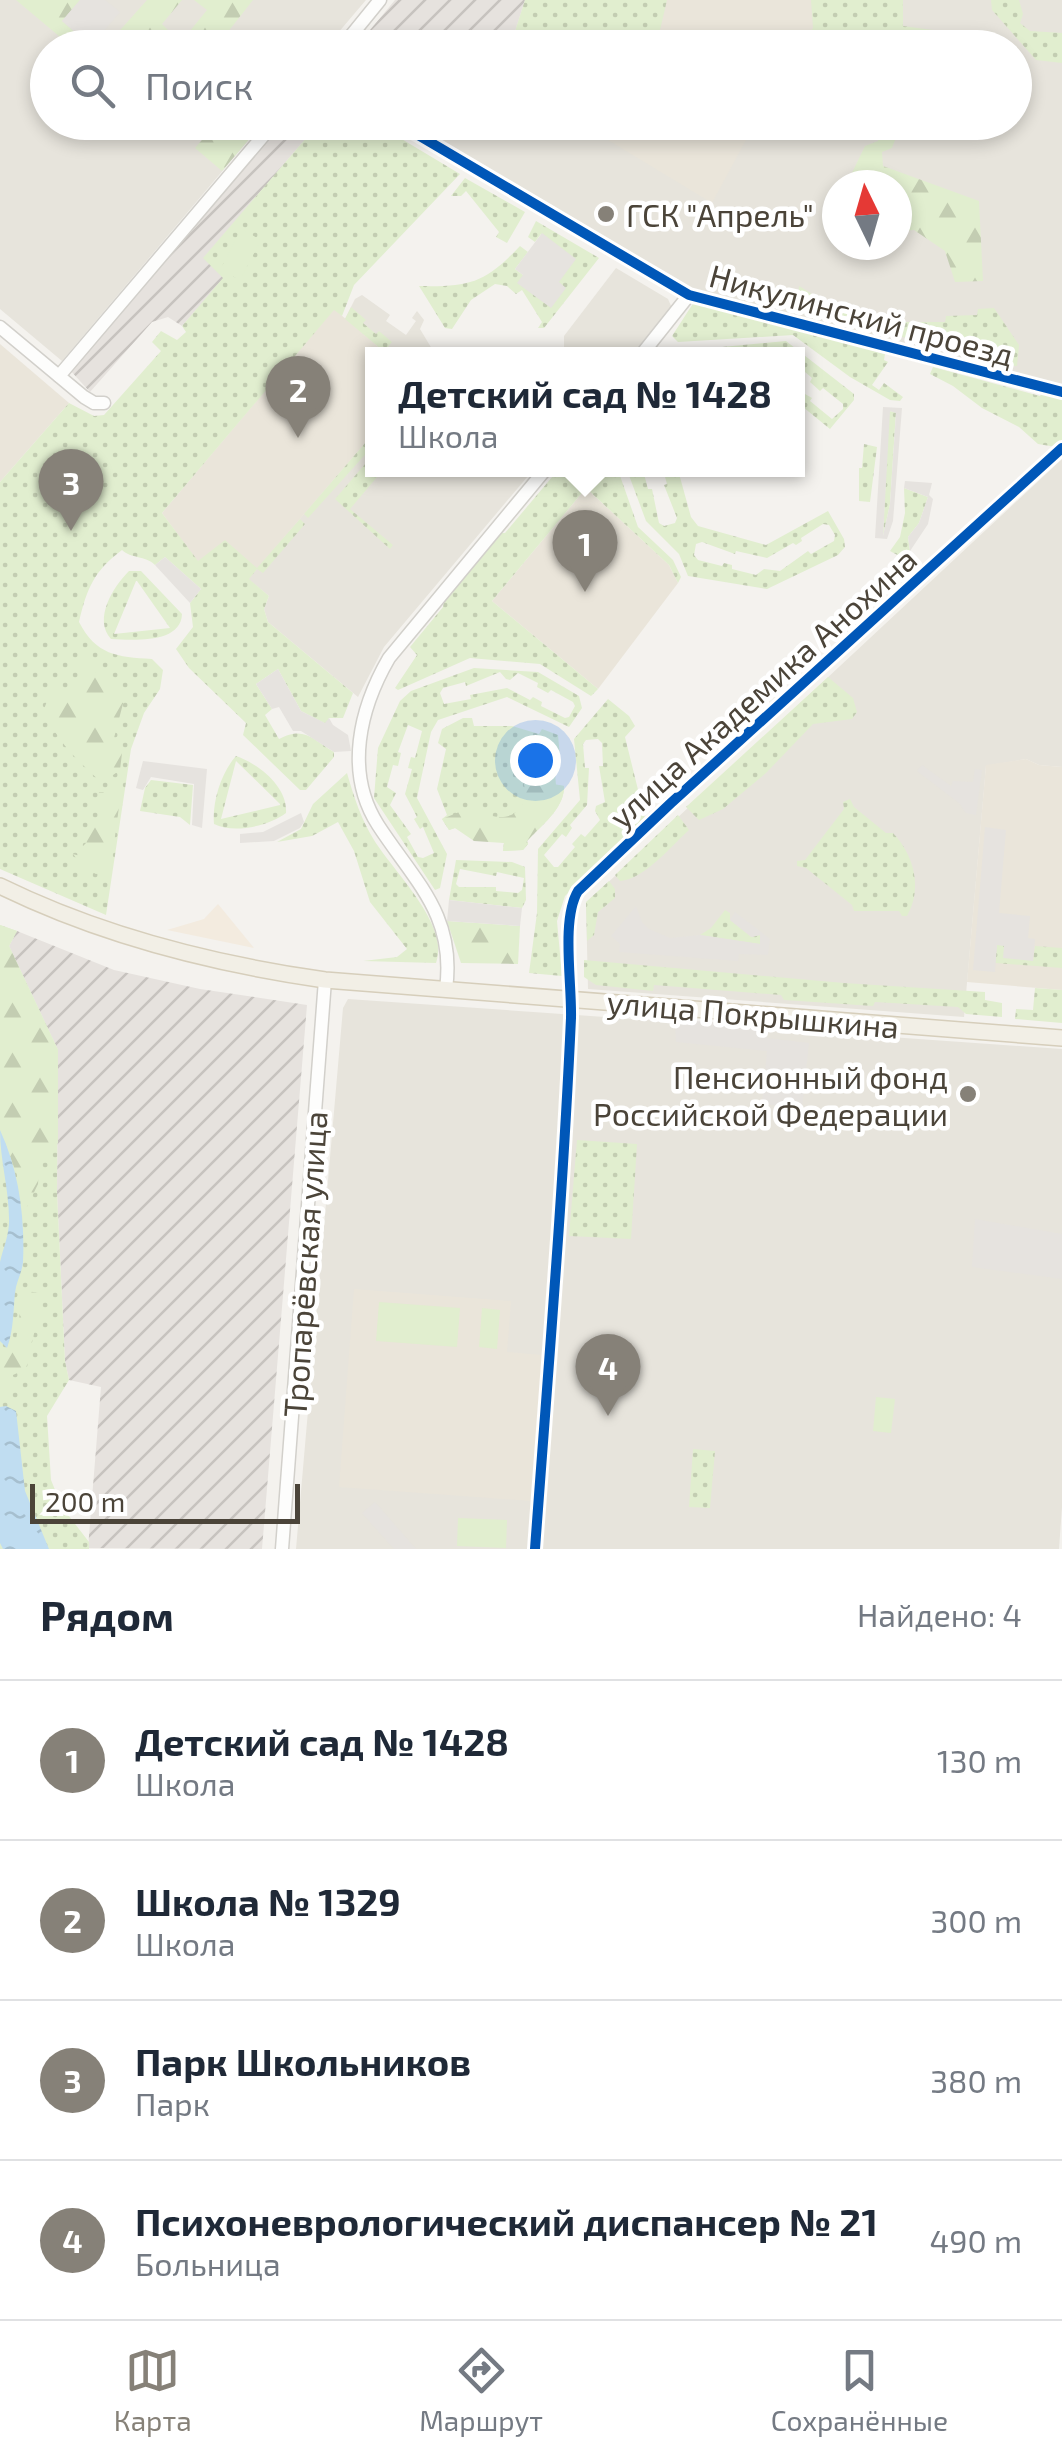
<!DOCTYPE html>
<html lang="ru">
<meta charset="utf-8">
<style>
:root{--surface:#fff;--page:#f2f2f3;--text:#1f2937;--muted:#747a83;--line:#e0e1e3;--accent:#868178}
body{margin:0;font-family:"Exo 2",sans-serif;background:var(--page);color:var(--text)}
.compass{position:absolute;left:822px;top:170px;width:90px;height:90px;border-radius:50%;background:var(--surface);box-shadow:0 5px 15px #0003;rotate:355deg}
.scale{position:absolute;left:30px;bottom:25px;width:270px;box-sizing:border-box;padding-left:10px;border:5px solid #4b4439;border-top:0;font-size:28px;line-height:35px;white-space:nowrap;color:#4b4439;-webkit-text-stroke:8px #fff;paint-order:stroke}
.you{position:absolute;left:535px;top:760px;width:35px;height:35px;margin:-25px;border:8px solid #fff;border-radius:50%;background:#1a73e8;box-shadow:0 0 0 15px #1a73e833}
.badge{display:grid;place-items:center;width:65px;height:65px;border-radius:50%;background:var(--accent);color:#fff;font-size:32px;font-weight:700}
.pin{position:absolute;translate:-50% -82px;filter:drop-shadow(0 2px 5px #0008)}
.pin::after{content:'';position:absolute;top:52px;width:35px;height:30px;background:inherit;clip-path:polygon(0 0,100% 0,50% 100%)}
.popup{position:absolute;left:365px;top:347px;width:440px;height:130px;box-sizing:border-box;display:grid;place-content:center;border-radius:0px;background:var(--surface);filter:drop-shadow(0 2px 8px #0005);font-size:32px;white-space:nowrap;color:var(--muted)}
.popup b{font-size:38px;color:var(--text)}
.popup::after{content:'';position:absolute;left:50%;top:100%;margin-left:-20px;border:20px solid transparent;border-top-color:var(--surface)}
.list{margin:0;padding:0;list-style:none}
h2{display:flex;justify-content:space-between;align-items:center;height:130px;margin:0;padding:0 40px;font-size:42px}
h2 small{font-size:32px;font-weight:400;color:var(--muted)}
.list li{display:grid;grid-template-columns:65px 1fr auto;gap:30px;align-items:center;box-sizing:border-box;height:160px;padding:0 40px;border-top:2px solid var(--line)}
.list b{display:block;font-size:38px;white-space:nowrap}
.list p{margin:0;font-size:32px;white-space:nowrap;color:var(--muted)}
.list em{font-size:32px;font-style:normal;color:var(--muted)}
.icon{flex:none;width:55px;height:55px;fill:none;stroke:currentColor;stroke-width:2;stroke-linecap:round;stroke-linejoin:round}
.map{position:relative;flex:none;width:1062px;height:1549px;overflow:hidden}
.search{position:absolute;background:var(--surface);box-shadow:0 5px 15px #0003;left:30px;right:30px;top:30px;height:110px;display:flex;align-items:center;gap:25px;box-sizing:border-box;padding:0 35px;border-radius:55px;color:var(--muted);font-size:38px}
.sheet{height:770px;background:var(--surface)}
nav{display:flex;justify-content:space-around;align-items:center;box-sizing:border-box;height:140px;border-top:2px solid var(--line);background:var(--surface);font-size:28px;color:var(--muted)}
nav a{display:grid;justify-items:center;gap:5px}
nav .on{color:var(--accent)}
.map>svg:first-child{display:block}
.residential{fill:#e7e4dc;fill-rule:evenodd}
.commercial{fill:#f3ebdf}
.industrial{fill:url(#industrial-furrows)}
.education{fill:#eae5da}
.green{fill:url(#green-dots);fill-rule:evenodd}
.forest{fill:url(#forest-firs)}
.pitch{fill:#e1eecf}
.parking{fill:#e6e3df;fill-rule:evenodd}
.water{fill:url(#water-ripples)}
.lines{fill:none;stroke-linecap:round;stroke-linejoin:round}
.minor-casing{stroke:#d2d0cb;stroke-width:15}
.major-casing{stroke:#d6cebb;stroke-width:18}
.minor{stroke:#fdfdfc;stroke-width:12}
.major{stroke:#f2efe6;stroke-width:15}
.cycleway-casing{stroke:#fff;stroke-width:16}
.cycleway{stroke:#0057b8;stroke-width:10}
.poi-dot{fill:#868178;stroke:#fff;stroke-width:4}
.labels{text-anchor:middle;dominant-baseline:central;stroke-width:9;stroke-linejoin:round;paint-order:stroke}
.poi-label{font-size:32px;fill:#4b4439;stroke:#fff;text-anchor:start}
.street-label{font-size:32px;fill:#4b4439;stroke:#fff}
</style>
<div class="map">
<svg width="1062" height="1549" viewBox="0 0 1062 1549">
<defs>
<pattern id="industrial-furrows" width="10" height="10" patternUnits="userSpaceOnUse" patternTransform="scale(2.5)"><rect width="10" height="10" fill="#e6e2de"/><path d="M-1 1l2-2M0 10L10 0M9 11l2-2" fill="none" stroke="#c7c3bf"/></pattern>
<pattern id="green-dots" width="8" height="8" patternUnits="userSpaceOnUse" patternTransform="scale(2.5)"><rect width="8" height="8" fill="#e1eecf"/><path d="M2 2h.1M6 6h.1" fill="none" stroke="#c3cdb2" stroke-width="1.8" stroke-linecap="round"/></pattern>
<pattern id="forest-firs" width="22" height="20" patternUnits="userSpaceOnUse" patternTransform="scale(2.5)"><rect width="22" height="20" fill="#e1eecf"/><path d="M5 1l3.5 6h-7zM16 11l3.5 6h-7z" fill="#c3cdb2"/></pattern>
<pattern id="water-ripples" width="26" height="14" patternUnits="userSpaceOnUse" patternTransform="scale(2.5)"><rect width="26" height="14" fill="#c0ddf1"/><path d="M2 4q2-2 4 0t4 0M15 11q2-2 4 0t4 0" fill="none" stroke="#a6bfcf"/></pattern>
</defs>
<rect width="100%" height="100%" fill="#f4f2ee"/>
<g class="residential">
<polygon points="0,0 366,0 326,47 48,48 48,122 263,123 62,361 0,309"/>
<path d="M525 0H1062V384L697 291 413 123 1014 122V48L510 47ZM837 185H897V245H837Z"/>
<polygon points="616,268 668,299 672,308 632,354 564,354 564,336"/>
<polygon points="362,295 390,315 386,321 406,335 416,321 412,318 417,311 424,320 420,329 435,354 387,354 345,319 355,299"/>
<polygon points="372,435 372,470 533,470 384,647 358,697 268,622 264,609 269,596 248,579"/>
<polygon points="1062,459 1062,767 1039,765 1026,759 986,766 964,1017 588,989 586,903"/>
<polygon points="348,999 1062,1049 1062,1507 1059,1549 296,1549 343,1008"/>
</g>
<polygon class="commercial" points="218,904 254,948 167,930 204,919"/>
<g class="industrial">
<polygon points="395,0 525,0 510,47 355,48"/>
<polygon points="281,123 319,123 204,258 224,278 182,326 168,317 152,322 90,392 69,369"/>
<polygon points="17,931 114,970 200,989 307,1005 262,1549 88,1548 101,1387 69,1380 65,1361 57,1192 58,1050 9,946"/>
</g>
<g class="education">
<polygon points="667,0 811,0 813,29 802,47 656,48"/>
<polygon points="580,123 750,123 746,140 712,203"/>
<polygon points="334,309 387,354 372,354 372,435 257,569 198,562 162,513"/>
<polygon points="0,344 69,403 0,482"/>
<polygon points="586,488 669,565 678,583 598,689 492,601"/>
<polygon points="1026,759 1039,765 1062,767 1062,990 967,982 986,765"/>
<polygon points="354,1289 511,1301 507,1352 542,1355 531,1501 339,1487"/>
</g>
<g class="green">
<polygon points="525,0 667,0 656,47 510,47"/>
<polygon points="811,0 903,0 903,26 933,30 931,47 889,47 871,42 852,42 802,47 813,28"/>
<polygon points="991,0 1019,0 1023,14 1020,23 1030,31 1062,33 1062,63 1036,60 992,10"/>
<path d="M319 123H375L460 174 354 285 342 316 334 310 162 513 198 561 225 540 257 568 300 519 305 524 263 573 257 569 249 579 269 596 264 609 268 622 353 693 343 718H329L326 724 301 711 278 669 256 684 272 709 265 715 279 739C304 726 311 738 334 752V757L306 790H300L243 735 246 723 189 668 176 649 193 627 190 603 201 589 165 557 155 565C145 555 131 559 122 550 94 571 87 588 79 622 96 655 117 657 152 659L163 670 160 689 144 713 131 749 106 915 0 869V482L69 403 94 416 104 415 161 351 152 342 161 331 177 340 186 332 182 326 223 278 203 258Z"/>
<polygon points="465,178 525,212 507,243 496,237 499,232 466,191 461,196 451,196"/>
<path d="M536 221 599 258 544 328H538L542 322 522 290 516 294 507 286 495 284 471 300 452 329 445 328 419 286C470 287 485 283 520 246L528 252 515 269 523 275 558 282 541 234 535 242 528 237Z"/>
<polygon points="799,286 839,311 897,316 898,322 945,322 946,316 977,315 978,309 994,308 1019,345 1017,366 1003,365 988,358 797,311"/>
<polygon points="694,302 885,354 884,360 888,362 872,385 879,390 884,383 903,397 900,401 890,400 850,377 793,335 678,342 672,336"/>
<polygon points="351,307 366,320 363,323 376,334 379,331 392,342 388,347 394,352 400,349 395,354 387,354 345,319"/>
<polygon points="786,341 854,394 854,400 830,429 798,403 798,390 812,398 810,401 832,419 843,409 843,404 823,388 820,391 810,382 812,378 798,366 798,354 686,354 690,350"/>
<polygon points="933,367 1040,396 1042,393 1062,398 1062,441 1056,447 1038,444 1019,427 982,408 953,386 930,374"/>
<polygon points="889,411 896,412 890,504 883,536"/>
<polygon points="372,435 372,447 308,518 304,514"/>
<polygon points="864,444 877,447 870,502 859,501 859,468 862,468"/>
<polygon points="372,456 372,470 383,470 350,509 393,545 390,549 335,499"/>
<polygon points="558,470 618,470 638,527 673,560 681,577 678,583 669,565 586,488 492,601 598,689 591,696 540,664 470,658 398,690 395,688 417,655 410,647 443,607 444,600 499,533 505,533"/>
<path d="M627 470H643L648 489H652L659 523 664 526 675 523 677 518 664 485 667 484 663 470H678L691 517 698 526 766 545 828 511 844 539 845 547 838 555 767 589 688 576 679 554 646 521ZM823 524 829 525 835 535 834 541 811 554 808 551 780 571 764 569 756 575 732 569V565L724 563 722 566 698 560 694 555 696 544 702 542 735 554 736 551 767 558 793 543 796 545 802 541 801 538Z"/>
<polygon points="904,488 928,497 919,523 908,537 910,551 903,558 890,551 900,537 905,513"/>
<path d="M129 571H141L182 614C181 644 133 640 111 639 93 619 113 587 129 571ZM137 581 170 628 114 634 136 581Z"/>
<path d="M474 668 538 672 579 696 582 708 569 727 507 697 438 720 431 732 417 798 447 854 440 888 435 890 374 798 378 748 400 701 411 691ZM500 672 506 679 510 680 518 673 538 683 537 687 548 693 551 690 573 702 575 706 569 717 565 718 541 706 542 702 533 697 530 700 507 688 470 695 471 699 444 704 440 693 443 688 465 682 466 686ZM408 725 422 731 415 758 411 757 408 768 412 769 405 794 417 817 414 819 420 829 423 827 434 853 423 858 418 857 407 837 411 834 390 805 396 793 387 787 393 765 398 766 401 753 398 752Z"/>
<polygon points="828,677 853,698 857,712 852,719 813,724 766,773 723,809 699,820 686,807"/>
<path d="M608 699 629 716 635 726 625 737 645 818 565 896 557 921 562 976 529 973 537 913 538 849 580 800 574 739ZM598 739 602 743 603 766H599L605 802 596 806 595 811 600 820 585 837 581 834 572 844 575 847 558 867H554L544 855 562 834 566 837 572 828 570 825 587 805 589 768H585L583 744 586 740Z"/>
<path d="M463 718H472L474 726H512L539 734 542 729 558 735 560 757 554 761 556 785 564 786C565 808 541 826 527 841L528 844 523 850 503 851 504 843 455 828 449 830 442 819 447 815 437 789 446 749 438 743 442 729Z"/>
<path d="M236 756C259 764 288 787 286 813 269 826 234 834 214 824 212 802 221 773 236 756ZM236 761 280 804V805L221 819Z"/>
<path d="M347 773C354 797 361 819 374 840 393 871 451 926 436 963L363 961 397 957 407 949 370 902 354 851 338 822 312 836 277 842 301 829 313 804Z"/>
<polygon points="151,780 193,785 190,825 180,817 140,811 145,788"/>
<path d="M850 799 854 807 886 833H893C914 855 923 889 907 916H902L899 911H854L852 905 806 868 797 866V861L805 860 844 809 843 802Z"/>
<path d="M678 815 689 830C671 846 645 879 620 881L615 875Z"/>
<path d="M456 860 512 862 525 867 526 900 522 908 449 900ZM460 869 496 876 497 872 524 878 522 890 518 893 496 891V887H459L456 884Z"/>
<polygon points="609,881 615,889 615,898 598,912 594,935 587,941 586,902"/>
<polygon points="725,910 730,913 730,920 751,937 760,935 760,944 700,935 711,928"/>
<polygon points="0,925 17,931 9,946 58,1050 57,1192 65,1361 69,1380 47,1416 51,1480 62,1507 89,1542 89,1549 0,1549"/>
<polygon points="997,945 1005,945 1033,961 1035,946 1062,948 1062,968 995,963"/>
<polygon points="584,960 844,983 985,992 985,1000 1002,1003 1002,1017 966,1014 958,1007 875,1002 873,1006 784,1000 781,995 654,985 653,991 596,985 584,977"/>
<polygon points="1035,988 1062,990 1062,1023 1015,1019 1016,1009 1033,1010"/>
<polygon points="577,1140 637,1144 631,1239 569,1236"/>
<polygon points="693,1449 715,1451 710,1508 689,1507"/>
</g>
<g class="forest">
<polygon points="16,0 80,0 62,21 91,46 72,47"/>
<polygon points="147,0 182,0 162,24 176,38 169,47 105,47"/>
<polygon points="194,0 253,0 216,47 188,47 181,42 207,10"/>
<polygon points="886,122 898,132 892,148 882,152 883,166 979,201 983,281 955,282 945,251 914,230 897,232 897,185 846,185 865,146 878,141 877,127"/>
<polygon points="232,123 263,123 222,171 195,148 213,127 222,134"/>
<path d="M87 661 95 672 114 677 125 696 114 738 122 753 120 770 102 783C79 762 54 739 44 709L51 691 78 690 85 675 79 663Z"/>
<path d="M534 780 564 786C565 808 541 826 527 841L528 844 523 850 503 851 504 843 474 841 455 828 449 830 442 819 479 804 492 816C514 821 529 807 524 784Z"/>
<polygon points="99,792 121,792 109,880 103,872 96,874 84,868 73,854 83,857 81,848 86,843 88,832 104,810 96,803"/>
<polygon points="447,921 520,926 518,964 461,963"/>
<polygon points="0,925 17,931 9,946 58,1050 58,1143 40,1152 38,1184 21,1219 17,1175 0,1130"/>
<polygon points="23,1290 43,1294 26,1369 13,1375 9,1395 0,1401 0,1351 8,1352 15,1348"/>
</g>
<g class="pitch">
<polygon points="241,229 261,240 240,280 220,270"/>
<polygon points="379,1302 460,1308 457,1347 376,1341"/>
<polygon points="482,1308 500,1310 497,1349 479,1347"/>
<polygon points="876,1397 895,1399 891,1433 873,1431"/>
<polygon points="458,1518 507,1520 506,1548 457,1546"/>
</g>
<g class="parking">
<polygon points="80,0 105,0 120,12 91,46 62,21"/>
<polygon points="542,233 576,259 559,282 566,288 551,308 517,283 523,275 515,269"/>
<path d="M883 407 902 408 893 521 887 539 875 538ZM890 411 896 413 890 504 883 536Z"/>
<polygon points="905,481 932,483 929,495 933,499 928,524 910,551 908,537 919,523 928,497 904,488"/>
<polygon points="165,557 201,589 190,603 155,565"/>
<polygon points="278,669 301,711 325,723 329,718 333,725 348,735 351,751 334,752 301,731 293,731 279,707 272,709 256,684"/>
<polygon points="143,761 207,769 202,828 192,825 194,784 151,777 143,790 136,788"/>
<polygon points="922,765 951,786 953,781 973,782 975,769 982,770 976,815 966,813 959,803 917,771"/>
<polygon points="301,813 304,822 300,828 274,841 240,843 240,834 263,832"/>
<polygon points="985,827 1006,830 999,913 1030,916 1028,938 1035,939 1033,961 1003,958 1004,946 997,945 995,972 973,970"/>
<polygon points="449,900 522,908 520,926 447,921"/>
<polygon points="636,906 642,922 649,929 670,938 700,935 760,944 760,935 752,937 730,920 735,912 770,939 768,955 739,954 738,961 619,952 620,944 611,936"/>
<polygon points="675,1020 767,1025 767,1038 809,1043 802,1108 762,1104 767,1051 676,1042"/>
<polygon points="975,1219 1062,1234 1062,1279 972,1267"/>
<polygon points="375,1502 416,1549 394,1549 362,1513"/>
</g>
<g class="water">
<path d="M0 1130C19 1171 25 1217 23 1262 22 1273 16 1282 15 1293 13 1312 14 1329 7 1348L0 1341C0 1316 0 1287 0 1262 3 1249 8 1238 9 1224 10 1192 0 1162 0 1130Z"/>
<polygon points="6,1406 16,1411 25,1491 49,1549 3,1549 0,1543 0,1407"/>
</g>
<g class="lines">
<g class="minor-casing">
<g id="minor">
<polyline points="341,48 380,0"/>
<polyline points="396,122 689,295 1062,392"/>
<polyline points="0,327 84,397 94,403 104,403"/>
<polyline points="642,354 689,295"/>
<polyline points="59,376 275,122"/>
<path d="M446 989C456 915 415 882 378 825 344 772 360 708 389 658L545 470"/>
<polyline points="282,1549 325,980"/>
<path d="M535 1549C548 1372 563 1195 571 1018 572 983 561 919 578 891L671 803 1062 448"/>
</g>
</g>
<g class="major-casing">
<path id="major" d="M0 886C102 936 213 964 325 980L1062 1038"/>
</g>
<use href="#minor" class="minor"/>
<use href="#major" class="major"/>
<g class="cycleway-casing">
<g id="cycleway">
<polyline points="396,122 689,295 1062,392"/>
<path d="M535 1549C548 1372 563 1195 571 1018 572 983 561 919 578 891L671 803 1062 448"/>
</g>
</g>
<use href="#cycleway" class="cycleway"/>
</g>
<g class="poi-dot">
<circle cx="606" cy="214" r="10"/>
<circle cx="968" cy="1094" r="10"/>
</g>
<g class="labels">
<g class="poi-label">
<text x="626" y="214">ГСК "Апрель"</text>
<text x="948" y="1076" text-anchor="end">Пенсионный фонд<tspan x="948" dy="37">Российской Федерации</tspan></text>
</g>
<g class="street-label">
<text transform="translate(862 314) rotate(15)">Никулинский проезд</text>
<text transform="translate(762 687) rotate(-42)">улица Академика Анохина</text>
<text transform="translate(753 1013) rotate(5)">улица Покрышкина</text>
<text transform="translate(304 1264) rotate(-86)">Тропарёвская улица</text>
</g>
</g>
</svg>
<svg class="compass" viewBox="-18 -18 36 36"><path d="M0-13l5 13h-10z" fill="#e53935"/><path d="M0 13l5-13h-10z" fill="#747a83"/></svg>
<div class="scale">200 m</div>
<div class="you"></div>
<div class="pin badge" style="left:585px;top:592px">1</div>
<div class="popup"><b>Детский сад № 1428</b>Школа</div>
<div class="pin badge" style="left:298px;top:438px">2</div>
<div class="pin badge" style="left:71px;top:531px">3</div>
<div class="pin badge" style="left:608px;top:1416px">4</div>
<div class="search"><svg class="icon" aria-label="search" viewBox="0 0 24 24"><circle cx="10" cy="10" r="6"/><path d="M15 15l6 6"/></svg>Поиск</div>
</div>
<section class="sheet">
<h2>Рядом<small>Найдено: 4</small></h2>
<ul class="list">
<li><span class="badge">1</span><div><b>Детский сад № 1428</b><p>Школа</p></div><em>130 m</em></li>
<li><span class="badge">2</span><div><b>Школа № 1329</b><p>Школа</p></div><em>300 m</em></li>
<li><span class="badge">3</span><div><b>Парк Школьников</b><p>Парк</p></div><em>380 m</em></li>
<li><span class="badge">4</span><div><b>Психоневрологический диспансер № 21</b><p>Больница</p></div><em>490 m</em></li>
</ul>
</section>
<nav>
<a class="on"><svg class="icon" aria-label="map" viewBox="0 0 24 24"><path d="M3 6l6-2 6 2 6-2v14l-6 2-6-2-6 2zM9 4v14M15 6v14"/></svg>Карта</a>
<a><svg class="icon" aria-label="directions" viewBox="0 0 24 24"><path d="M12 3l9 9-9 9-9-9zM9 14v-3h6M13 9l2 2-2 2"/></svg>Маршрут</a>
<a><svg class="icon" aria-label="saved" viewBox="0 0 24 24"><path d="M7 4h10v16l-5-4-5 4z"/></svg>Сохранённые</a>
</nav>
